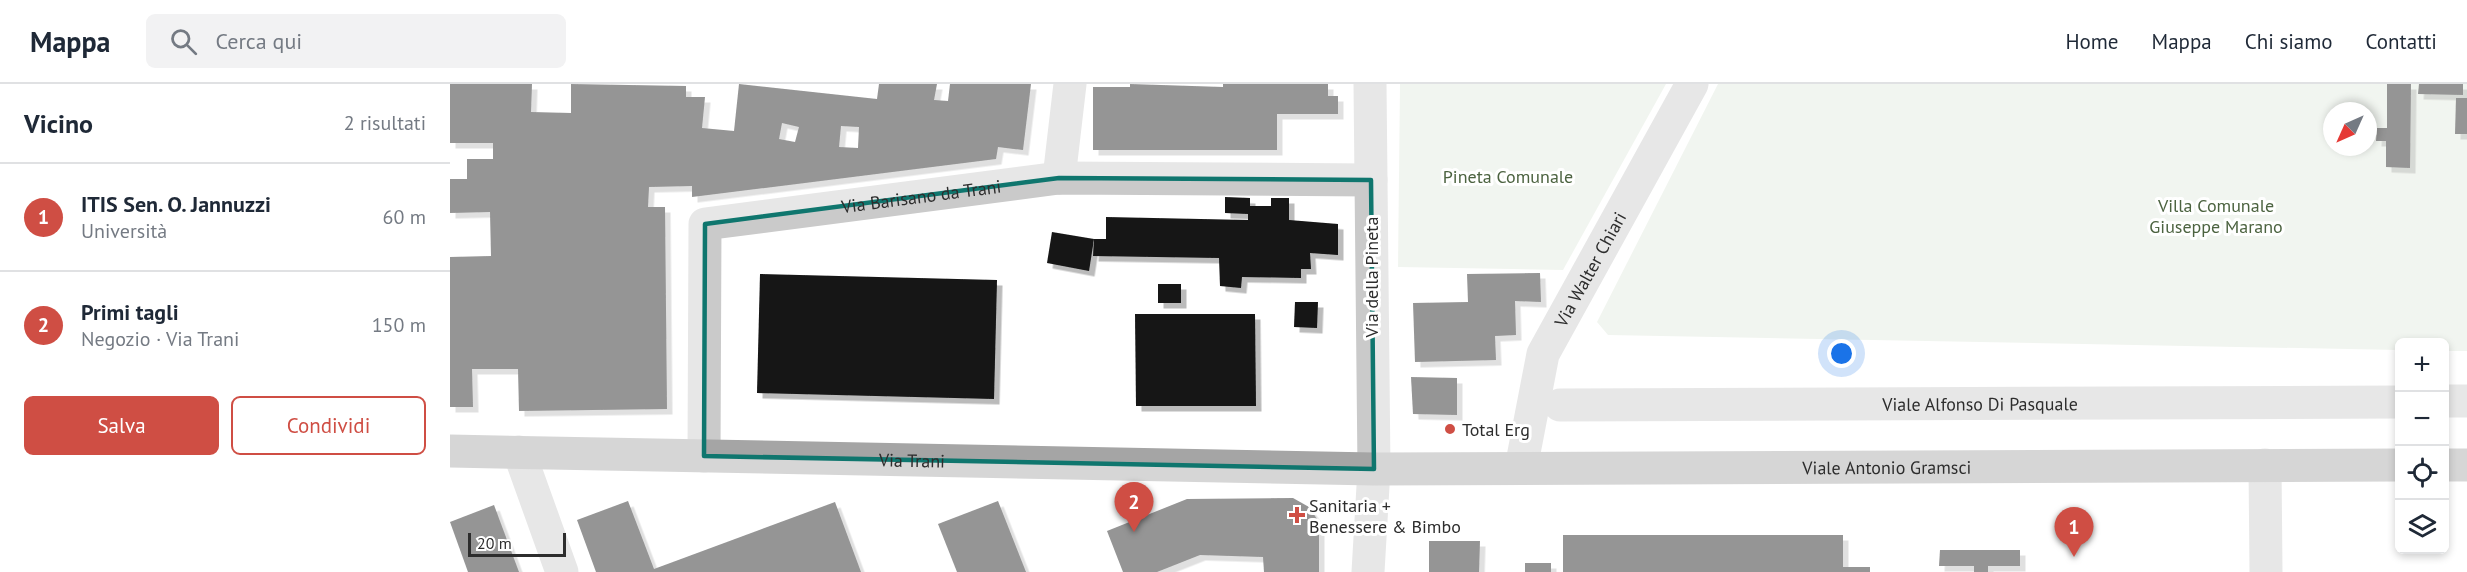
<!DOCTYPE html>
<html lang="it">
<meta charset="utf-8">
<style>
:root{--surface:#fff;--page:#f2f2f3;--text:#1f2937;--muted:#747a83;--line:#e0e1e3;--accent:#cf4e44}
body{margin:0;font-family:"PT Sans",sans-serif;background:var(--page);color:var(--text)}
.controls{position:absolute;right:18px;bottom:18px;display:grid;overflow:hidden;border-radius:9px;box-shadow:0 3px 9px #0003}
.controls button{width:54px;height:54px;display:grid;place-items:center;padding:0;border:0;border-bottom:2px solid var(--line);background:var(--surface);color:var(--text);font:30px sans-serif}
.compass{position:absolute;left:1873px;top:18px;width:54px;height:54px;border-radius:50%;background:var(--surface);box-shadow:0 3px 9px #0003;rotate:225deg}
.scale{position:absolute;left:18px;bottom:15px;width:98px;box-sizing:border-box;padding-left:6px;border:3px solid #2d2d2d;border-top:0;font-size:16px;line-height:21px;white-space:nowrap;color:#2d2d2d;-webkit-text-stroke:4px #fff;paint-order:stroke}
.you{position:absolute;left:1392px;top:270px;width:21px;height:21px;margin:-15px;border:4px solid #fff;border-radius:50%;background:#1a73e8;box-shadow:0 0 0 9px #1a73e833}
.badge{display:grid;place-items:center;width:39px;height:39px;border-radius:50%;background:var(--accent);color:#fff;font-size:20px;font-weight:700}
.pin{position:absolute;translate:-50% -50px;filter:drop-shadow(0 2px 3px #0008)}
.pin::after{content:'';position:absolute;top:32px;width:21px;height:18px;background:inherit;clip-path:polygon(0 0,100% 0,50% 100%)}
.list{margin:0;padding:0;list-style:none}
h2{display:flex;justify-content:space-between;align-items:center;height:78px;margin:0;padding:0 24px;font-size:26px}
h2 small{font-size:20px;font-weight:400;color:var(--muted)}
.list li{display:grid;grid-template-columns:39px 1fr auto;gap:18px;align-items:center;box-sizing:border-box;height:108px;padding:0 24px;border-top:2px solid var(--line)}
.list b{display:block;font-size:22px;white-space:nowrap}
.list p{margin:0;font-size:20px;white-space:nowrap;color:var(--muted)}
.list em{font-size:20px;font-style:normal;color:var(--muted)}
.actions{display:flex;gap:12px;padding:18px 24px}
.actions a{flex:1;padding:14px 0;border:2px solid var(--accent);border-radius:9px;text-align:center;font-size:21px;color:var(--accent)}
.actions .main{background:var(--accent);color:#fff}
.icon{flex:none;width:33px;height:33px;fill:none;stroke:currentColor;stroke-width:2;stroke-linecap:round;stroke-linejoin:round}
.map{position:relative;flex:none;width:2017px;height:488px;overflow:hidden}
header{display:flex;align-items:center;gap:36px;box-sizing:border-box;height:84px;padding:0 30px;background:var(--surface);border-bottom:2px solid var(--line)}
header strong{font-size:28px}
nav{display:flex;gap:33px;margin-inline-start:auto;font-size:21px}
.search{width:420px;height:54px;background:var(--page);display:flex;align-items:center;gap:15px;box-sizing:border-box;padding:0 21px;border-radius:9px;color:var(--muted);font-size:22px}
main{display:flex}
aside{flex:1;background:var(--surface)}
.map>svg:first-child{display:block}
.green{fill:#e1e9dd;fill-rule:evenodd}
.building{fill:#141414;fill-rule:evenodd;filter:url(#shadow)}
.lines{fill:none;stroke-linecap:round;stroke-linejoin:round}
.minor{stroke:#cacaca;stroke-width:33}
.major{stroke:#a5a5a5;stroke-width:33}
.marked{fill:none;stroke:#0f766e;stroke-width:4.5;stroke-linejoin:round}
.poi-dot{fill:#cf4e44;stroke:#fff;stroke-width:2}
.labels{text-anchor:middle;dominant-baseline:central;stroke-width:6;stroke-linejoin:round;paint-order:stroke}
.park-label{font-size:18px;fill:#4c6340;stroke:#fff}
.street-label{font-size:18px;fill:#2d2d2d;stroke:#fff}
.poi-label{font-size:18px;fill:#2d2d2d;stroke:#fff;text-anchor:start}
</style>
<header>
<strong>Mappa</strong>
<div class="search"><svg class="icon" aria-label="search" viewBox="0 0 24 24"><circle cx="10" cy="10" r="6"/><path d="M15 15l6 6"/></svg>Cerca qui</div>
<nav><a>Home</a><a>Mappa</a><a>Chi siamo</a><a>Contatti</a></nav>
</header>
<main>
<aside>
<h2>Vicino<small>2 risultati</small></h2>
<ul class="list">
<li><span class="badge">1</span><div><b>ITIS Sen. O. Jannuzzi</b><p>Università</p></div><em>60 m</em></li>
<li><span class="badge">2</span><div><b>Primi tagli</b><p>Negozio · Via Trani</p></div><em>150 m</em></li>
</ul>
<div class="actions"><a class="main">Salva</a><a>Condividi</a></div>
</aside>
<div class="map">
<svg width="2017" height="488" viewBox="0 0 2017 488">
<defs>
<filter id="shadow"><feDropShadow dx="5.5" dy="5.5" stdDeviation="0" flood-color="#0004"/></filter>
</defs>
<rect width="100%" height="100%" fill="#fff"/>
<g class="green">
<polygon points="950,0 1216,0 1113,186 948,183"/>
<path d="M1268 0H2017V267H1995L1994 258H1950L1949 266 1158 251 1147 238ZM1882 27H1918V63H1882Z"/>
</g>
<g class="building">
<path d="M0 0H82L81 28 121 29V0L236 2V13H255L252 44 284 47 289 0 427 15 429 0H487L484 16 498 17 500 0H581L573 66 548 63 546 75 242 113V102L199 103 198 123H215L217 325 69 327 68 285H22L23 323H0V173L41 172 40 128 0 129V95H17V75H43V59H0ZM332 39 349 43 345 58 329 55ZM391 42 409 43 408 64 389 63Z"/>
<polygon points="680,0 773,3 773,0 878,0 878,12 888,12 888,30 827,30 827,66 643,66 643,3 680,3"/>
<polygon points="1937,0 1961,0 1960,84 1936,83 1936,57 1926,57 1927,44 1937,44"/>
<polygon points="1969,0 2013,0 2013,11 1968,10"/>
<polygon points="2006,14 2017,14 2017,50 2005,50"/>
<polygon points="775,113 800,114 800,122 821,122 821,114 839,114 839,136 888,140 888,171 860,169 861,185 851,185 851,194 792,193 791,204 770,202 769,174 643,172 644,155 656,155 656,133 798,136 798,130 775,129"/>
<polygon points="602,148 644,155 639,187 597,179"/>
<polygon points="1090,189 1091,218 1065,217 1066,251 1045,252 1046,276 965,278 963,219 1018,218 1017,190"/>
<polygon points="310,190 547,196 544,315 307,309"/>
<rect x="708" y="200" width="23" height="19"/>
<polygon points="845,218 868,218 867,244 844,243"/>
<polygon points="685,230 805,230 806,322 686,322"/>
<polygon points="961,293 1007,294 1007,331 963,330"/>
<polygon points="843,414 859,423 869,438 869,488 814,488 813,473 750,471 707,488 673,488 657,447 737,415"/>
<polygon points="178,417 204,485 385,418 411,488 146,488 127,436"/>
<polygon points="548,417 576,488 507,488 488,440"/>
<polygon points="44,421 69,488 18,488 0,438"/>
<polygon points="1113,451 1393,451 1393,483 1420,483 1420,488 1113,488"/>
<polygon points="979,457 1030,457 1029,488 979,488"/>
<polygon points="1490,466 1570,466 1570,482 1538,482 1538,488 1524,488 1524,482 1489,482"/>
<rect x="1075" y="479" width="26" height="9"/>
</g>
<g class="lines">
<g class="minor">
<polyline points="609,94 620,0"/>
<polyline points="1994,317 2017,317"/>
<path id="s1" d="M1110 321 1950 318"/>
<polyline points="69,368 112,488"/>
<path id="s2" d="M254 372 255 140 609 94 921 96"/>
<polyline points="1815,381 1816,488"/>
<path id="s3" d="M1071 384 1093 270 1242 0"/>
<polyline points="918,488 924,385 920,0"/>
</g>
<g class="major">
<path id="s4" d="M0 367 924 385 1950 381"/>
<polyline points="1994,381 2017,381"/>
</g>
</g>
<path d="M0 0H2017V488H0ZM609 94 921 96 924 385 254 372 255 140Z" fill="#fff" fill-opacity=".55" fill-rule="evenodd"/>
<path class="marked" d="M609 94 921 96 924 385 254 372 255 140Z"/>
<g class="poi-dot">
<circle cx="1000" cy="345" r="6"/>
<path d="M844 422h6v6h6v6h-6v6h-6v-6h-6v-6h6z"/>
</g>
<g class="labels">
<g class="park-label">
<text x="1058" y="92">Pineta Comunale</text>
<text x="1766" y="121">Villa Comunale<tspan x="1766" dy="21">Giuseppe Marano</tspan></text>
</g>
<g class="street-label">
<text stroke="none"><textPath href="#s2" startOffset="450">Via Barisano da Trani</textPath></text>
<text stroke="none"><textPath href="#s3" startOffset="213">Via Walter Chiari</textPath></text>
<text transform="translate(921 193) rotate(-90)">Via della Pineta</text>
<text stroke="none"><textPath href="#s1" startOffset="420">Viale Alfonso Di Pasquale</textPath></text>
<text stroke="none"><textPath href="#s4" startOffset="462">Via Trani</textPath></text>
<text stroke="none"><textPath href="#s4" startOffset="1437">Viale Antonio Gramsci</textPath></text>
</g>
<g class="poi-label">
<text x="1012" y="345">Total Erg</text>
<text x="859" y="421">Sanitaria +<tspan x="859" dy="21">Benessere &amp; Bimbo</tspan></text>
</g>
</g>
</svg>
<div class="controls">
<button>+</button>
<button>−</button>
<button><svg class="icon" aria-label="locate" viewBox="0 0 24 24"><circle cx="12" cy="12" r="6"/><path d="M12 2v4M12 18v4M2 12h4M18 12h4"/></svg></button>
<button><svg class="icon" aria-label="layers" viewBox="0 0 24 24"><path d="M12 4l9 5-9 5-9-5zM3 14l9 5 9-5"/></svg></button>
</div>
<svg class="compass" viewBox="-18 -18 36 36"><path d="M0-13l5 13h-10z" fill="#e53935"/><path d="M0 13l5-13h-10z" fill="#747a83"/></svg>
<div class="scale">20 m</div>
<div class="you"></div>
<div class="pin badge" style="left:1624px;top:473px">1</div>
<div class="pin badge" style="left:684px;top:448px">2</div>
</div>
</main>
